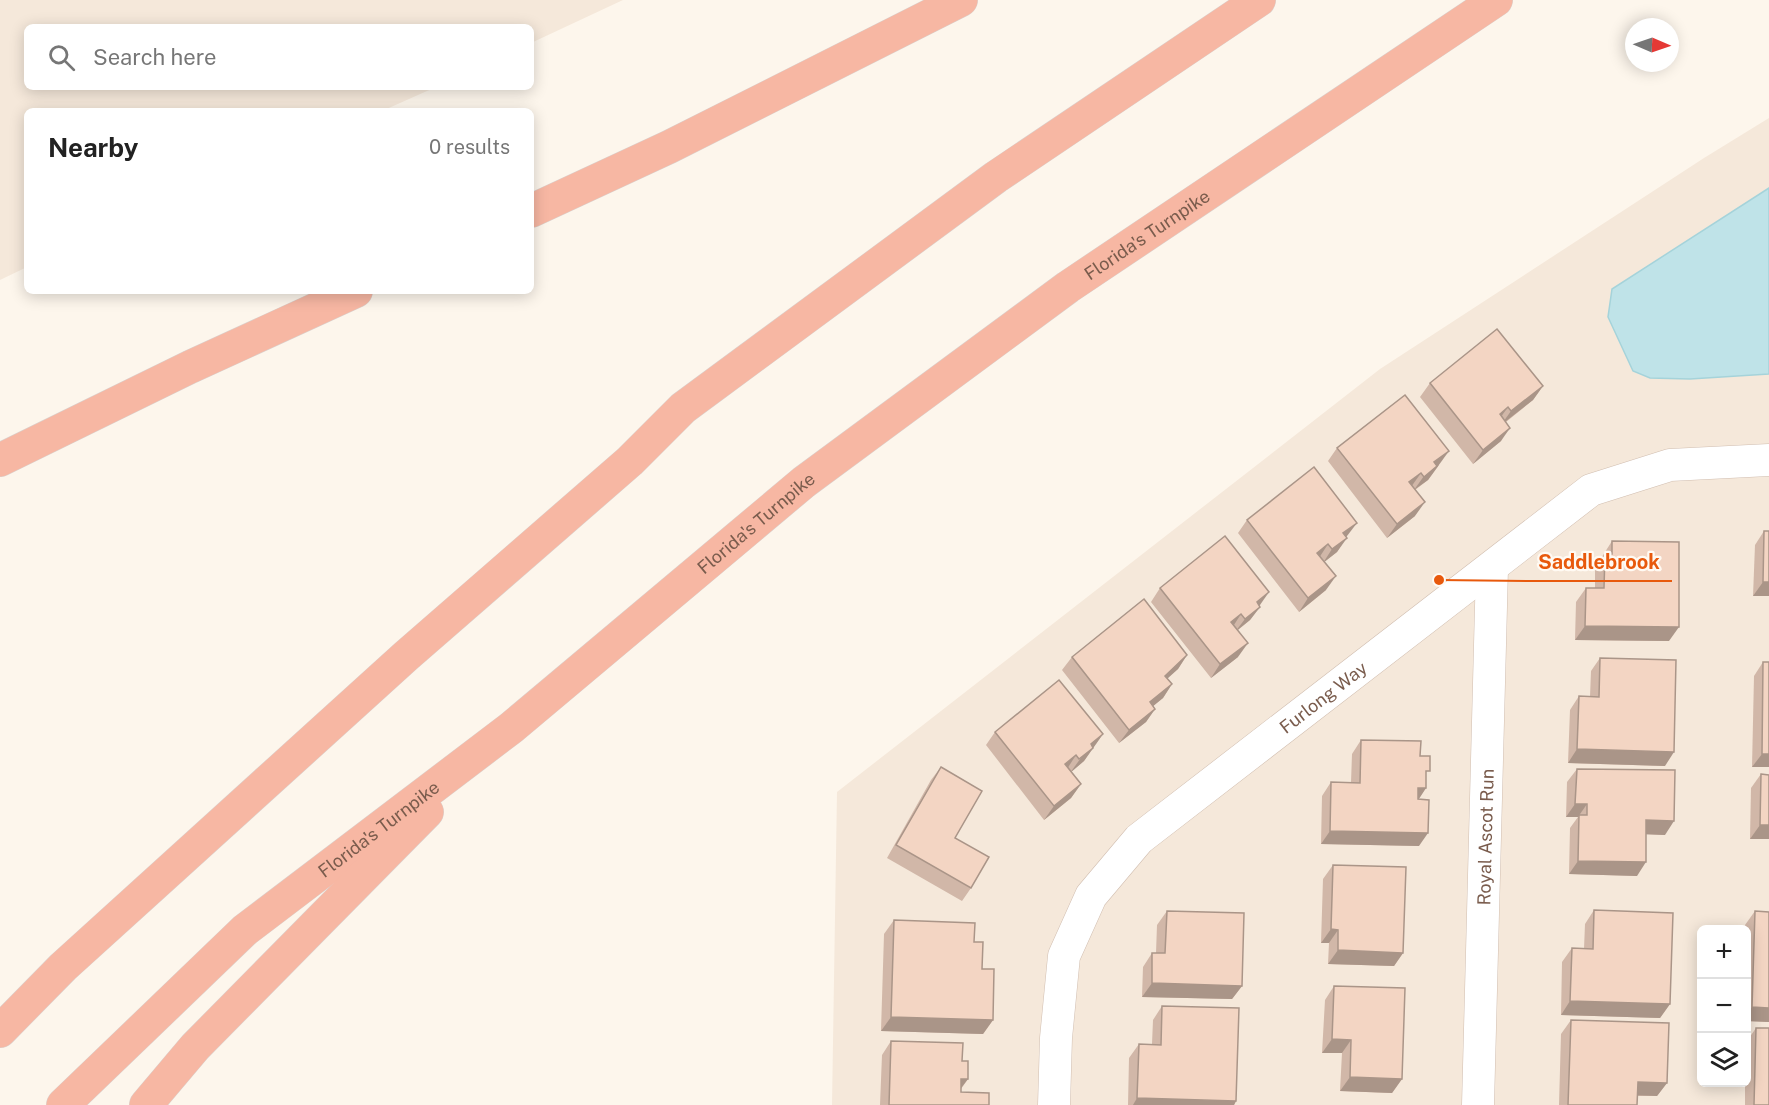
<!DOCTYPE html>
<meta charset="utf-8">
<style>
:root{--surface:#fff;--page:#f6f6f6;--text:#222;--muted:#767676;--line:#e0e0e0}
body{margin:0;font-family:"Public Sans",sans-serif;background:var(--page);color:var(--text)}
.controls{position:absolute;right:18px;bottom:18px;display:grid;overflow:hidden;border-radius:9px;box-shadow:0 3px 15px #0003}
.controls button{width:54px;height:54px;display:grid;place-items:center;padding:0;border:0;border-bottom:2px solid var(--line);background:var(--surface);color:var(--text);font:30px sans-serif}
.compass{position:absolute;left:1625px;top:18px;width:54px;height:54px;border-radius:50%;background:var(--surface);box-shadow:0 3px 15px #0003;rotate:92deg}
.list{margin:0;padding:0;list-style:none}
h2{display:flex;justify-content:space-between;align-items:center;height:78px;margin:0;padding:0 24px;font-size:26px}
h2 small{font-size:20px;font-weight:400;color:var(--muted)}
.icon{flex:none;width:33px;height:33px;fill:none;stroke:currentColor;stroke-width:2;stroke-linecap:round;stroke-linejoin:round}
.map{position:relative;flex:none;width:1769px;height:1105px;overflow:hidden}
.search{position:absolute;background:var(--surface);box-shadow:0 3px 15px #0003;left:24px;top:24px;width:510px;height:66px;display:flex;align-items:center;gap:15px;box-sizing:border-box;padding:0 21px;border-radius:9px;color:var(--muted);font-size:22px}
.panel{position:absolute;background:var(--surface);box-shadow:0 3px 15px #0003;left:24px;top:108px;width:510px;height:186px;border-radius:9px}
.map>svg:first-child{display:block}
.residential{fill:#f5e8da;fill-rule:evenodd}
.water{fill:#bfe3e8;stroke:#a5d3da;stroke-width:1.5}
.lines{fill:none;stroke-linecap:round;stroke-linejoin:round}
.minor-casing{stroke:#d1beb0;stroke-width:33}
.motorway-casing{stroke:#dad1cd;stroke-width:34}
.minor{stroke:#fff;stroke-width:32}
.motorway{stroke:#f7b7a3;stroke-width:33}
.wall{fill:#d1b7a8}
.shaded-wall{fill:#aa9588}
.building{fill:#f3d5c3;stroke:#aa9588;stroke-width:1.5}
.labels{text-anchor:middle;dominant-baseline:central;stroke-width:4.5;stroke-linejoin:round;paint-order:stroke}
.street-label{font-size:18px;fill:#7a5c4d;stroke:#fffaf3}
.leader{fill:none;stroke:#e8590c;stroke-width:2}
.callout-dot{fill:#e8590c;stroke:#fffaf3;stroke-width:2}
.callout-label{font-size:20px;text-anchor:middle;font-weight:bold;fill:#e8590c;stroke:#fffaf3;stroke-width:4.5;stroke-linejoin:round;paint-order:stroke}
</style>
<div class="map">
<svg width="1769" height="1105" viewBox="0 0 1769 1105">
<rect width="100%" height="100%" fill="#fdf6ec"/>
<g class="residential">
<polygon points="0,0 623,0 531,43 531,27 27,27 27,87 436,87 382,111 27,111 27,267 0,280"/>
<path d="M1769 118V1105H832L837 792 1380 369 1704 158ZM1702 930H1746V1082H1702Z"/>
</g>
<polygon class="water" points="1769,188 1769,374 1690,379 1650,378 1633,371 1608,317 1612,289"/>
<g class="lines">
<g class="minor-casing">
<g id="minor">
<path id="s1" d="M1054 1105 1056 1038 1064 956 1091 896 1139 839 1591 490 1670 465 1769 460"/>
<path id="s2" d="M1478 1105 1492 568"/>
</g>
</g>
<g class="motorway-casing">
<g id="motorway">
<polyline points="531,211 669,147 961,0"/>
<polyline points="0,460 190,367 356,291"/>
<polyline points="0,1031 63,967 406,656 630,461 683,408 996,177 1259,0"/>
<path id="s3" d="M63 1105 245 930 511 728 804 482 1068 287 1496 0"/>
<polyline points="146,1105 195,1047 427,812"/>
</g>
</g>
<use href="#minor" class="minor"/>
<use href="#motorway" class="motorway"/>
</g>
<g class="wall">
<polygon points="1430,383 1543,386 1533,400 1506,422 1501,441 1473,464 1420,397"/>
<polygon points="1337,448 1439,465 1428,480 1415,490 1415,516 1387,538 1328,461"/>
<polygon points="1247,520 1347,536 1337,552 1324,562 1326,590 1299,612 1238,533"/>
<polygon points="1764,531 1769,596 1753,596 1755,545"/>
<polygon points="1612,541 1669,641 1575,640 1576,602 1586,588 1595,588 1595,568"/>
<polygon points="1160,588 1259,606 1260,607 1250,620 1238,630 1238,657 1211,678 1151,602"/>
<polygon points="1187,655 1178,669 1167,678 1172,684 1163,698 1153,706 1155,709 1146,722 1119,743 1062,670 1072,657"/>
<polygon points="1600,658 1665,766 1568,763 1570,710 1579,696 1590,697 1591,671"/>
<polygon points="1763,662 1769,767 1752,767 1754,676"/>
<polygon points="995,732 1103,734 1084,761 1071,772 1081,784 1071,798 1044,820 986,745"/>
<polygon points="1361,740 1420,756 1426,776 1426,788 1418,799 1419,846 1321,844 1322,796 1331,782 1351,783 1352,754"/>
<polygon points="941,767 955,838 971,888 962,901 887,858 931,780"/>
<polygon points="1577,769 1665,835 1646,834 1637,876 1569,874 1570,828 1578,817 1566,817 1567,782"/>
<polygon points="1761,774 1769,775 1769,839 1750,839 1751,788"/>
<polygon points="1333,865 1403,953 1394,966 1328,964 1329,943 1321,943 1323,879"/>
<polygon points="1594,910 1670,1004 1660,1018 1561,1015 1562,962 1572,948 1584,949 1585,924"/>
<polygon points="1167,911 1242,986 1232,999 1142,997 1143,967 1152,953 1156,953 1157,925"/>
<polygon points="1755,911 1769,912 1769,1022 1746,1021 1746,930 1745,930 1745,925"/>
<polygon points="894,920 974,942 982,969 993,1020 983,1034 881,1031 884,934"/>
<polygon points="1334,986 1402,1079 1392,1093 1340,1091 1342,1053 1322,1053 1325,1000"/>
<polygon points="1162,1006 1236,1101 1234,1105 1128,1105 1129,1058 1139,1044 1152,1044 1153,1020"/>
<polygon points="1571,1020 1667,1083 1657,1096 1637,1096 1637,1105 1559,1105 1561,1034"/>
<polygon points="1756,1028 1769,1105 1745,1105 1745,1083 1746,1083 1747,1041"/>
<polygon points="891,1041 962,1061 968,1079 961,1089 961,1092 989,1105 880,1105 882,1055"/>
</g>
<g class="shaded-wall">
<polygon points="1543,386 1533,400 1501,425 1511,411"/>
<polygon points="1508,407 1498,421 1500,414"/>
<polygon points="1510,428 1501,441 1473,464 1483,450"/>
<polygon points="1449,451 1428,480 1414,490 1434,462"/>
<polygon points="1421,473 1411,487 1409,482"/>
<polygon points="1425,502 1415,516 1387,538 1397,524"/>
<polygon points="1357,523 1347,536 1333,547 1343,533"/>
<polygon points="1347,538 1337,552 1323,563 1332,549"/>
<polygon points="1328,544 1319,558 1317,553"/>
<polygon points="1336,576 1326,590 1299,612 1308,598"/>
<polygon points="1763,582 1769,582 1769,596 1753,596"/>
<polygon points="1269,592 1260,605 1247,616 1257,602"/>
<polygon points="1260,607 1250,620 1235,632 1245,619"/>
<polygon points="1241,614 1232,628 1231,622"/>
<polygon points="1585,626 1679,627 1669,641 1575,640"/>
<polygon points="1248,643 1238,657 1211,678 1220,664"/>
<polygon points="1187,655 1178,669 1156,689 1165,676"/>
<polygon points="1172,684 1163,698 1141,716 1150,702"/>
<polygon points="1155,709 1146,722 1119,743 1129,730"/>
<polygon points="1103,734 1084,761 1070,773 1091,744"/>
<polygon points="1577,749 1674,752 1665,766 1568,763"/>
<polygon points="1762,754 1769,754 1769,767 1752,767"/>
<polygon points="1076,755 1067,769 1065,764"/>
<polygon points="1081,784 1071,798 1044,820 1054,806"/>
<polygon points="1418,788 1426,788 1417,802"/>
<polygon points="1575,804 1587,804 1578,817 1566,817"/>
<polygon points="1646,820 1674,821 1665,835 1637,834"/>
<polygon points="1760,825 1769,825 1769,839 1750,839"/>
<polygon points="1330,831 1428,833 1419,846 1321,844"/>
<polygon points="1578,861 1646,862 1637,876 1569,874"/>
<polygon points="1331,929 1338,930 1329,943 1321,943"/>
<polygon points="1338,950 1403,953 1394,966 1328,964"/>
<polygon points="1152,983 1242,986 1232,999 1142,997"/>
<polygon points="1570,1001 1670,1004 1660,1018 1561,1015"/>
<polygon points="1752,1007 1769,1008 1769,1022 1746,1021 1746,1015"/>
<polygon points="891,1017 993,1020 983,1034 881,1031"/>
<polygon points="1332,1039 1351,1040 1342,1053 1322,1053"/>
<polygon points="1350,1077 1402,1079 1392,1093 1340,1091"/>
<polygon points="961,1079 968,1079 958,1092"/>
<polygon points="1638,1082 1667,1083 1657,1096 1628,1095"/>
<polygon points="1137,1098 1236,1101 1234,1105 1133,1105"/>
</g>
<g class="building">
<polygon points="1497,329 1543,386 1511,411 1508,407 1500,414 1510,428 1483,450 1430,383"/>
<polygon points="1405,395 1449,451 1434,462 1437,466 1424,477 1421,473 1409,482 1425,502 1397,524 1337,448"/>
<polygon points="1314,467 1357,523 1343,533 1347,538 1332,549 1328,544 1317,553 1336,576 1308,598 1247,520"/>
<polygon points="1764,531 1769,531 1769,582 1763,582"/>
<polygon points="1225,536 1269,592 1257,602 1260,607 1245,619 1241,614 1231,622 1248,643 1220,664 1160,588"/>
<polygon points="1612,541 1679,542 1679,627 1585,626 1586,588 1604,588 1605,554 1612,554"/>
<polygon points="1144,599 1187,655 1165,676 1172,684 1150,702 1155,709 1129,730 1072,657"/>
<polygon points="1600,658 1676,660 1674,752 1577,749 1579,696 1599,697"/>
<polygon points="1763,662 1769,662 1769,754 1762,754"/>
<polygon points="1059,680 1103,734 1091,744 1093,748 1079,759 1076,755 1065,764 1081,784 1054,806 995,732"/>
<polygon points="1361,740 1421,741 1420,756 1430,756 1430,771 1426,771 1426,788 1418,788 1418,799 1429,800 1428,833 1330,831 1331,782 1360,783"/>
<polygon points="941,767 982,791 955,838 989,857 971,888 896,845"/>
<polygon points="1577,769 1675,770 1674,821 1646,820 1646,862 1578,861 1579,815 1587,815 1587,804 1575,804"/>
<polygon points="1761,774 1769,775 1769,825 1760,825"/>
<polygon points="1333,865 1406,867 1403,953 1338,950 1338,930 1331,929"/>
<polygon points="1594,910 1673,913 1670,1004 1570,1001 1572,948 1593,949"/>
<polygon points="1167,911 1244,913 1242,986 1152,983 1152,953 1165,953"/>
<polygon points="1755,911 1769,912 1769,1008 1752,1007"/>
<polygon points="894,920 975,923 974,942 983,942 982,969 994,969 993,1020 891,1017"/>
<polygon points="1334,986 1405,988 1402,1079 1350,1077 1351,1040 1332,1039"/>
<polygon points="1162,1006 1239,1008 1236,1101 1137,1098 1139,1044 1161,1045"/>
<polygon points="1571,1020 1669,1023 1667,1083 1638,1082 1637,1105 1568,1105"/>
<polygon points="1756,1028 1769,1028 1769,1105 1754,1105"/>
<polygon points="891,1041 963,1043 962,1061 968,1061 968,1079 961,1079 961,1092 989,1093 989,1105 889,1105"/>
</g>
<g class="labels">
<g class="street-label">
<text stroke="none"><textPath href="#s3" startOffset="1392">Florida's Turnpike</textPath></text>
<text stroke="none"><textPath href="#s3" startOffset="906">Florida's Turnpike</textPath></text>
<text stroke="none"><textPath href="#s1" startOffset="522">Furlong Way</textPath></text>
<text stroke="none"><textPath href="#s3" startOffset="420">Florida's Turnpike</textPath></text>
<text stroke="none"><textPath href="#s2" startOffset="268">Royal Ascot Run</textPath></text>
</g>
</g>
<path class="leader" d="M1439 580L1526 581H1672"/>
<circle class="callout-dot" cx="1439" cy="580" r="6"/>
<g class="callout-label">
<text x="1599" y="569">Saddlebrook</text>
</g>
</svg>
<div class="controls">
<button>+</button>
<button>−</button>
<button><svg class="icon" aria-label="layers" viewBox="0 0 24 24"><path d="M12 4l9 5-9 5-9-5zM3 14l9 5 9-5"/></svg></button>
</div>
<svg class="compass" viewBox="-18 -18 36 36"><path d="M0-13l5 13h-10z" fill="#e53935"/><path d="M0 13l5-13h-10z" fill="#767676"/></svg>
<div class="search"><svg class="icon" aria-label="search" viewBox="0 0 24 24"><circle cx="10" cy="10" r="6"/><path d="M15 15l6 6"/></svg>Search here</div>
<section class="panel">
<h2>Nearby<small>0 results</small></h2>
<ul class="list">
</ul>
</section>
</div>
